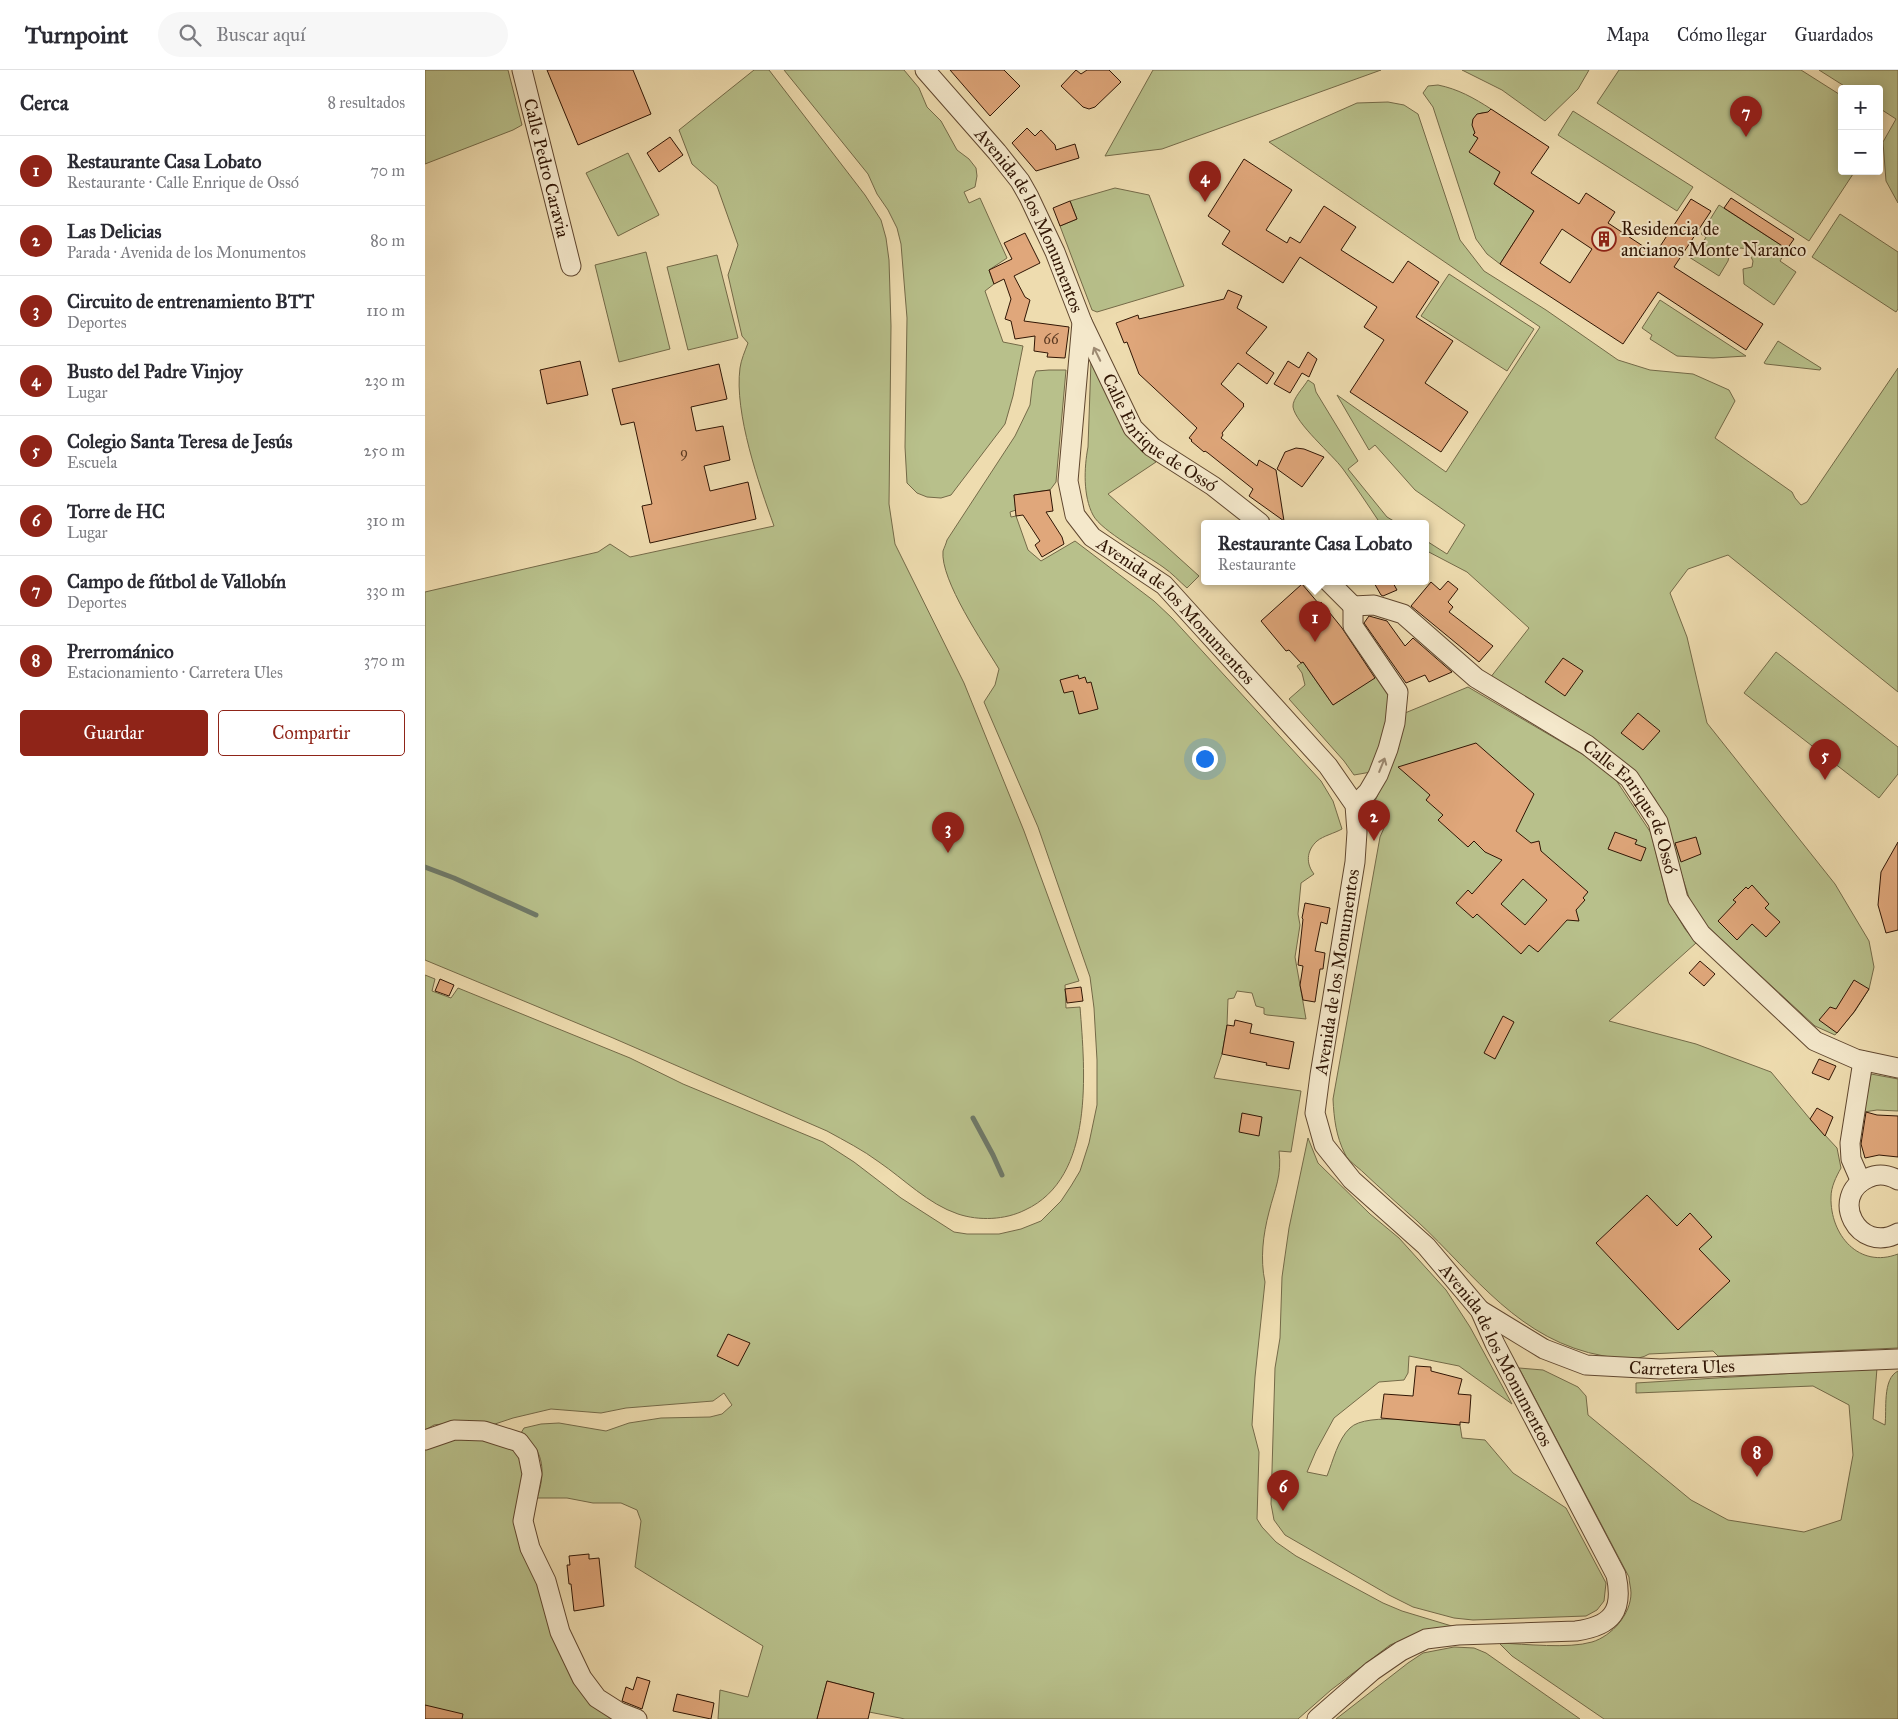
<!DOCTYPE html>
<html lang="es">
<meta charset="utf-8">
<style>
:root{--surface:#fff;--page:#f7f7f7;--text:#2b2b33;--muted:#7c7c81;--line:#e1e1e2;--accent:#8f2418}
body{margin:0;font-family:"IM FELL Great Primer",serif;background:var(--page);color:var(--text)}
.controls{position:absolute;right:15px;top:15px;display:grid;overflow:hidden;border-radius:5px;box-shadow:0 2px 12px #0003}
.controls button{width:45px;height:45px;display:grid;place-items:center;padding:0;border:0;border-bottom:1px solid var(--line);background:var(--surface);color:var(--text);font:25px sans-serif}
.you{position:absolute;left:779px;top:688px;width:18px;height:18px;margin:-12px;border:4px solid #fff;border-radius:50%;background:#1a73e8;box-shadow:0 0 0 8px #1a73e833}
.badge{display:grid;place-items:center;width:32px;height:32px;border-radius:50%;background:var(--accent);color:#fff;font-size:16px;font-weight:700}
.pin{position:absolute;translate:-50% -41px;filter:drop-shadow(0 1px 2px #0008)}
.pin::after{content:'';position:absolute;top:26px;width:18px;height:15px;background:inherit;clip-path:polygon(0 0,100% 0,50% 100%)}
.popup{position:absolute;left:776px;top:450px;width:228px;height:65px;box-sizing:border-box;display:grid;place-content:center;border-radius:5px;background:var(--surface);filter:drop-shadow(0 1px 4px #0005);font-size:16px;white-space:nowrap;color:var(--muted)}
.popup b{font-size:19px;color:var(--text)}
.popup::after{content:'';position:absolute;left:50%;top:100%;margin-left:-10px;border:10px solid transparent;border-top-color:var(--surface)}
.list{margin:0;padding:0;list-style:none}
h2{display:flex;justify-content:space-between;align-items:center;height:65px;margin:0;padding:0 20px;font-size:21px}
h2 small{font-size:16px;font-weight:400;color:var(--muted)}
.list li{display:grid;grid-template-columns:32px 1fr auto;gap:15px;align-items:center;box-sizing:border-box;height:70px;padding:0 20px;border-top:1px solid var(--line)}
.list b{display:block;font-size:19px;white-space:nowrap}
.list p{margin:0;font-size:16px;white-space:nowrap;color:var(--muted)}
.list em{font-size:16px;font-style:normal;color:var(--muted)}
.actions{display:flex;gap:10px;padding:15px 20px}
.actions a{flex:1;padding:11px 0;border:1px solid var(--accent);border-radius:5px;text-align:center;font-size:18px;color:var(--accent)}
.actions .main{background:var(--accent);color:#fff}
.icon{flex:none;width:28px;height:28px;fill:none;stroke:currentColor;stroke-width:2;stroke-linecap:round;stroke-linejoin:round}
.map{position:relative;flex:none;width:1473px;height:1649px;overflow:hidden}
header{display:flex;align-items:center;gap:30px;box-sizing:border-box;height:70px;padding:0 25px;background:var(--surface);border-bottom:1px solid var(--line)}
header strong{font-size:24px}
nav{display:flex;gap:28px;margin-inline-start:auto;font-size:18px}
.search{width:350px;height:45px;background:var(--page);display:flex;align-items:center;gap:12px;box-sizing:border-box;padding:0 18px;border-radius:28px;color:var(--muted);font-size:19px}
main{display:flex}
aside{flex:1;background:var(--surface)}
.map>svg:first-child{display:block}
.green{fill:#b8c08b;stroke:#746a48}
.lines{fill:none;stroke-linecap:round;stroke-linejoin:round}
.stream{stroke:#6f7968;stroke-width:5}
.building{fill:#e0a77b;stroke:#301504;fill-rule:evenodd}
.minor-casing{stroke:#60472f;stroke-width:21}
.minor{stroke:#f4e8cb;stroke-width:19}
.oneway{stroke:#9c8971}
.labels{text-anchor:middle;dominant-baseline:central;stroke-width:4;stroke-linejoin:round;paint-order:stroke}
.number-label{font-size:15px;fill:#5c3a22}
.street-label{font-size:18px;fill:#301504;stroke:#f4e8cb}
.poi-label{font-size:18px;fill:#301504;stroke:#f4e8cb;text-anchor:start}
</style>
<header>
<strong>Turnpoint</strong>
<div class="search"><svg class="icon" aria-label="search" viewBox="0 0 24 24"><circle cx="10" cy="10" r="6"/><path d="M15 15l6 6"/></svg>Buscar aquí</div>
<nav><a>Mapa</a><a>Cómo llegar</a><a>Guardados</a></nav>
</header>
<main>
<aside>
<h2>Cerca<small>8 resultados</small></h2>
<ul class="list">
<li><span class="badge">1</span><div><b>Restaurante Casa Lobato</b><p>Restaurante · Calle Enrique de Ossó</p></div><em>70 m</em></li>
<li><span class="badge">2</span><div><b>Las Delicias</b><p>Parada · Avenida de los Monumentos</p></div><em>80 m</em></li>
<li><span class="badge">3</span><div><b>Circuito de entrenamiento BTT</b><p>Deportes</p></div><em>110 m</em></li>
<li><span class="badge">4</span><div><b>Busto del Padre Vinjoy</b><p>Lugar</p></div><em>230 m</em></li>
<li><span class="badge">5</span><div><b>Colegio Santa Teresa de Jesús</b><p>Escuela</p></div><em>250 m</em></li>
<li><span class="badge">6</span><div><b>Torre de HC</b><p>Lugar</p></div><em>310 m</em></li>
<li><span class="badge">7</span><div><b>Campo de fútbol de Vallobín</b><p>Deportes</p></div><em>330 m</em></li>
<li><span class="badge">8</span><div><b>Prerrománico</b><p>Estacionamiento · Carretera Ules</p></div><em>370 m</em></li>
</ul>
<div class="actions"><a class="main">Guardar</a><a>Compartir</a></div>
</aside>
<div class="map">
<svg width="1473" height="1649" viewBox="0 0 1473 1649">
<rect width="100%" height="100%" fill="#eedcaf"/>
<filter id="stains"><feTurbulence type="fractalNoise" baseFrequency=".004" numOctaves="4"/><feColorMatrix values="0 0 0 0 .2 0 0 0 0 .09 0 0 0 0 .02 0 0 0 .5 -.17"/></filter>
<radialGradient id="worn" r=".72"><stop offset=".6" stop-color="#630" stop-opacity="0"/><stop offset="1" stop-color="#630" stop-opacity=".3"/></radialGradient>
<g class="green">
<polygon points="0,0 83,0 97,55 88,60 0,94"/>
<path d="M329 0H344L440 125 456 150 461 168 464 190 466 256 464 434 470 474 539 613 599 761 654 911 640 915 641 938 655 937C660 1001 670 1108 600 1140 580 1150 554 1151 533 1144 503 1134 479 1109 454 1092 438 1080 420 1071 402 1061L188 968 0 890V522L173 482 185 474 205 487 349 456C334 414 309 343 315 298 316 290 320 281 323 273L317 266 303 205 313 175 292 116 267 94 254 60Z"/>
<polygon points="359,0 479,0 494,18 502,37 516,51 532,80 544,89 551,98 552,106 550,117 539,122 544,133 555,128 582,188 564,200 569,214 560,221 578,272 598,276 588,326 580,354 526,425 516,428 502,427 492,423 482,413 480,377 482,248 476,174 472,158 463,140 452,124 443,104"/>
<polygon points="728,0 956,0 737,79 680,86"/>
<polygon points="1037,0 1164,0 1153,19 1120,51 1077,20"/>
<polygon points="1194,0 1376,0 1417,26 1417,101 1430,101 1384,171 1172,33"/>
<polygon points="1394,0 1473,0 1473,133 1461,111 1458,72 1471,49 1454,38 1454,19 1424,19"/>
<path d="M1013 15C1033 19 1049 28 1066 39L1063 43C1051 41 1043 51 1051 61L1048 65 1053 68 1075 102 1069 114 1109 141 1075 194 1062 184 1051 169 1008 37 998 23 1003 16Z"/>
<polygon points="963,32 979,35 993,44 1035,170 1059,201 1121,240 1193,290 1225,300 1268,304 1304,320 1310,331 1290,368 1367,422 1370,428 1376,435 1382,432 1473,298 1473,622 1303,485 1263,499 1245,523 1262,567 1282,653 1410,814 1444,871 1449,897 1444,919 1430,941 1410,965 1390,956 1282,856 1265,831 1238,746 1230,729 1215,709 1065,608 1104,558 1042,502 1000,480 1000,470 1022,484 1040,455 990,420 950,375 944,380 912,325 1021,402 1115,257 844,72 932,33"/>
<polygon points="1148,41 1268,117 1252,141 1133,65"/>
<polygon points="203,83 234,145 193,166 161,103"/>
<polygon points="690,118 724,125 759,216 672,242 667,240 635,156 652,149 645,131"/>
<polygon points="1294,135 1362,179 1355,191 1371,202 1349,235 1319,214 1318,199 1327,197 1328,191 1322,179 1316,178 1305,182 1303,191 1294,206 1264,187 1271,175 1275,178 1281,167 1276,164"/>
<polygon points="1415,144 1473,182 1473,239 1471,242 1387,187"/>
<polygon points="221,182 245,279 194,292 170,195"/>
<polygon points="292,185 313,268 263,280 242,197"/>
<polygon points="1024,204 1109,259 1082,301 996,246"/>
<polygon points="1235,230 1321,286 1288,288 1252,286 1225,269 1227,265 1217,258"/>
<polygon points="1353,271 1396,298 1395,300 1341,294 1339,293"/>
<path d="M666 291 700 357 714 378 731 392 683 424 774 506 762 518C754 511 747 503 738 497 723 486 676 461 668 445 658 426 659 398 663 377Z"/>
<path d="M624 300H641L631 412 625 420 589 425 591 440 585 442 586 447 591 446 603 480 616 491 650 471 729 531 747 548 896 711 908 731 917 759C910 763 898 766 892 771 881 781 881 794 889 804L876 813 873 844 875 855 870 887 881 949 842 945 839 944V938L831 936 827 923 812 921 809 928 803 929 802 955 797 984 789 1008 876 1021 866 1082 854 1081C857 1106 850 1118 844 1142 838 1165 835 1189 840 1212L830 1307 827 1355 834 1382 832 1449 837 1457 851 1472 871 1486 958 1533 977 1541 1030 1557 985 1567 965 1575 906 1620 873 1649H480L444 1642 449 1623 402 1611 392 1649H293L295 1620 323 1627 338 1576 210 1497 216 1451 212 1440 196 1433H168L142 1428H112C118 1411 121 1389 107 1374 103 1370 98 1369 96 1363L99 1358 116 1354 134 1353 181 1361 204 1353 236 1348 285 1347 297 1344 307 1335 299 1323 288 1331 201 1338 176 1343 126 1339 88 1348 70 1354 25 1353 9 1355 0 1360V905L10 909 7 921 26 928 33 918 205 988 258 1014 398 1072 429 1092 476 1128 529 1162 542 1164H574L596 1159 616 1151 636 1131 646 1116 655 1101 664 1073 672 1035V990L669 938 665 907 613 757 559 632 570 615 574 599C559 574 515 510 518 481 519 478 521 474 522 470L590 366 605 335 608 309 611 301Z"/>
<path d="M883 310 889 314 891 322 933 391 923 399 962 447 972 453H955C943 435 931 417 918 399 907 384 871 354 868 337 867 329 879 317 883 310Z"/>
<polygon points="1351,582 1473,677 1473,704 1454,728 1319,623"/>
<polygon points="878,592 908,635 952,606 964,625 965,647 946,702 929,705 919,691 864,629 880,615 877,603 872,596"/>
<path d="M1043 617 1174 694 1191 710 1226 763 1243 831 1260 859 1271 873 1184 951 1271 974 1346 1002 1385 1049 1412 1078 1416 1098C1411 1107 1406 1117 1406 1127 1405 1165 1434 1199 1473 1184V1278L1293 1286 1288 1281 1224 1284C1212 1292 1192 1288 1179 1286 1094 1271 1051 1206 992 1151 974 1135 956 1119 939 1103 933 1097 923 1091 920 1084 911 1066 909 1049 908 1029L955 767 963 749 950 731 968 692 980 643Z"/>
<polygon points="1446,1004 1473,1009 1473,1041 1452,1040 1439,1042"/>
<path d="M883 1068 893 1093 945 1144 974 1168 1021 1220 1045 1257 1087 1334 1034 1296 984 1286 983 1303 979 1310 954 1312 909 1348 891 1381 882 1402 902 1406C908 1391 913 1369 925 1358 942 1341 1011 1353 1035 1355L1037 1368 1060 1370 1088 1403 1141 1438 1181 1513 1179 1531 1172 1540 1161 1546 1048 1550 1029 1548 988 1537 964 1525 860 1465 849 1450 846 1434 850 1298 855 1268 857 1207 864 1158Z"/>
<path d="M1094 1298 1118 1300 1153 1317 1161 1326 1163 1345 1266 1430 1303 1450 1379 1462 1416 1450 1428 1385 1424 1335 1388 1316 1211 1323V1313L1452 1298 1448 1349 1460 1355C1462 1340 1457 1309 1473 1301V1649H1179L1087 1586 1074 1573C1101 1574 1143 1579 1167 1572 1187 1566 1206 1544 1206 1523 1206 1518 1204 1512 1204 1507Z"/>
<polygon points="39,1366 77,1373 90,1381 96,1392 113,1506 129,1564 199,1649 0,1649 0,1378"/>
<polygon points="1029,1577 1049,1578 1061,1583 1155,1649 911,1649 983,1593 998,1583"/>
</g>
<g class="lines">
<g class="stream">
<polyline points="0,797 29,808 111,845"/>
<polyline points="548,1048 568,1085 577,1105"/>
</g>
</g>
<g class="building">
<polygon points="122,0 208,0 226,44 153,75"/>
<polygon points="525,0 579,0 595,16 565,46"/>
<polygon points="651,0 656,4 662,0 684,0 696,12 670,37 664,39 658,37 636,16"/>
<path d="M1066 39 1124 77 1106 103 1154 134 1161 123 1190 142 1183 153 1230 184 1266 129 1286 141 1249 197 1338 254 1321 280 1233 222 1198 274 1075 194 1109 141 1069 114 1075 102 1044 82 1053 68 1048 65 1050 63 1047 55 1048 49 1052 44 1063 42ZM1137 159 1167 179 1145 213 1115 193Z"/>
<polygon points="602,58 610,66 616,60 630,75 631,80 650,74 654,88 611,101 587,73"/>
<polygon points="245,67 258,85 234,102 222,83"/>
<polygon points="819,89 867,120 841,160 862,173 865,167 875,173 899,136 931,157 916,180 968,213 983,191 1014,212 991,247 1028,271 1000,313 1043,342 1016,382 925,322 959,270 939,257 952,237 875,187 858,213 797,174 805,161 783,146"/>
<polygon points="1306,128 1369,169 1362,179 1299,138"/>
<polygon points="645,131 652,149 635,156 628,138"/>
<polygon points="600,163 615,193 589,206 600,227 605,230 599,251 644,257 640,288 622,287 623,283 609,281 610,266 590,269 586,251 580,249 586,229 579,209 569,214 564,200 587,189 579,173"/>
<polygon points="803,220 817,226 812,238 842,257 821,283 849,303 842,314 813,293 796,314 819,334 818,335 819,336 797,363 798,365 796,368 832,396 834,390 851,400 859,451 824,426 828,419 783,383 780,381 779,382 766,371 767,370 764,368 772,358 714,304 702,272 699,273 691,253 713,245 714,249 799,229"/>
<polygon points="883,282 892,289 884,307 877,303 865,323 849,314 863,291 874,298"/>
<polygon points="155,291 163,325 122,334 115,300"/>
<polygon points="294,294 302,329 266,337 271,361 298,356 305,390 279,396 285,421 323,412 331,449 225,473 217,436 227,434 209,352 196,355 187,319"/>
<polygon points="871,378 879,379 899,387 877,417 852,399 860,382"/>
<polygon points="625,420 628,441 621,442 637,467 639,474 617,487 610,475 615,471 598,445 591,446 589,425"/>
<polygon points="948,511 967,511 972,520 958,526 956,525"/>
<polygon points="1023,511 1033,519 1023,532 1028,537 1024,542 1068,576 1054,592 986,536 1006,512 1015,520"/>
<polygon points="877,514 894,534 896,532 917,558 950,608 908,635 878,592 876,593 864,580 861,581 836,551"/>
<polygon points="944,546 962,551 980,576 988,568 1027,602 1004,612 1000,605 981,613 939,553"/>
<polygon points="1138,588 1158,601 1140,626 1120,612"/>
<polygon points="653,605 654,609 660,607 662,613 666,612 673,639 654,644 648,621 639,623 635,610"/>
<polygon points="1213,643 1235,661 1218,680 1196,663"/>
<path d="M1051 673 1109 724 1091 761 1106 773 1114 771 1116 781 1163 822 1158 828 1160 830 1151 840 1154 851 1142 850 1113 882 1104 875 1096 884 1052 844 1048 848 1031 833 1043 820 1047 824 1077 790 1060 782 1049 771 1043 777 1013 750 1018 745 1001 730 1005 725 973 697ZM1098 809 1122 830 1100 855 1076 834Z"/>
<polygon points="1190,762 1212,770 1210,774 1221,778 1216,791 1183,779"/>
<polygon points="1271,767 1276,784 1256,792 1250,773"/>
<polygon points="1473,772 1473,860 1461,863 1453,835 1456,802"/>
<polygon points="1327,815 1344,834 1340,838 1355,852 1341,867 1327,854 1312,870 1293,851 1311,832 1308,830 1321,817 1323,819"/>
<polygon points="880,833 905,838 902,854 896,852 890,881 900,883 898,899 895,899 890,932 878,930 875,915 878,896 873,895 878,849 877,848"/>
<polygon points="1275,891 1290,904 1279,916 1264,903"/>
<polygon points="15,909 29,915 24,926 10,921"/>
<polygon points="1429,910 1444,919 1429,942 1412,963 1394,950 1405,937 1411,939"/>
<polygon points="656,917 658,931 642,933 640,919"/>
<polygon points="1078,946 1089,952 1070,989 1059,983"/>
<polygon points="810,950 827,954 825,963 869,972 864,999 841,995 842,993 797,984 802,955 809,956"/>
<polygon points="1394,989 1411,996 1404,1010 1387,1003"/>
<polygon points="1392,1038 1408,1047 1400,1066 1385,1049"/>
<polygon points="1441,1042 1452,1045 1473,1046 1473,1087 1454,1085 1440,1088 1436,1074"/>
<polygon points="817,1043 837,1047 834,1066 814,1062"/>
<polygon points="1222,1125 1252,1156 1265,1143 1287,1167 1274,1179 1305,1211 1253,1260 1171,1173"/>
<polygon points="303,1264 325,1273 313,1296 292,1286"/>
<polygon points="991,1296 1006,1297 1006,1301 1037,1309 1033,1324 1046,1325 1044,1353 1035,1352 1035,1355 956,1348 959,1324 988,1326"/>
<polygon points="164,1484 164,1489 174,1488 179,1536 149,1541 146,1514 144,1514 142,1495 145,1495 144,1486"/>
<polygon points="212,1607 225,1611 217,1639 197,1631 201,1617 208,1620"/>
<polygon points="402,1611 449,1623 443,1649 392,1649"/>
<polygon points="252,1624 289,1633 286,1649 248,1641"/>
<polygon points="0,1635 38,1644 37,1649 0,1649"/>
</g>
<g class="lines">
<g class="minor-casing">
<g id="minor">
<path id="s1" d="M97 0 146 196"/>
<path id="s2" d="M500 0 572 82 595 111 604 127 630 182 657 252 643 411 650 445 667 467 739 515 903 696 930 735 932 762 930 792 895 1005 890 1043 899 1075 927 1110 1001 1176 1055 1240 1070 1274 1191 1505C1199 1541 1187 1556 1151 1561L1033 1565 1001 1569 976 1581 947 1601 892 1649"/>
<path id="s3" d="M657 252 708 358 727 377 788 416 835 453"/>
<path id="s4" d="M903 511 928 536 949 535 978 544 1051 608 1162 675 1204 708 1233 752 1253 829 1276 864 1390 971 1431 989 1473 998"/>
<polyline points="928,536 928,556 973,622 970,653 963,679 953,705 943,722 930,735"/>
<path d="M1473 1110C1464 1105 1453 1103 1443 1108 1403 1126 1433 1185 1473 1163"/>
<polyline points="1436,1112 1426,1089 1425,1073 1438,991"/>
<path id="s5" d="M1055 1240 1119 1279 1161 1295 1235 1299 1473 1289"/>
<polyline points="0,1370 29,1360 59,1361 94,1372 103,1384 107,1404 98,1451 105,1478 121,1511 135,1562 157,1608 172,1628 194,1642 212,1649"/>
</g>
</g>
<use href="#minor" class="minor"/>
</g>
<defs><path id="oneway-shaft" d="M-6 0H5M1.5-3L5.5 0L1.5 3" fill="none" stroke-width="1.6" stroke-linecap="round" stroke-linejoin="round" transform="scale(1.25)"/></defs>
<g class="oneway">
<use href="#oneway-shaft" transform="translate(672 284) rotate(-116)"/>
<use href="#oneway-shaft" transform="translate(957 695) rotate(-68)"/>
</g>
<defs>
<g id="building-ring" transform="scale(1.25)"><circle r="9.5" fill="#f4e8cb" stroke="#8f2418" stroke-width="1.5"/><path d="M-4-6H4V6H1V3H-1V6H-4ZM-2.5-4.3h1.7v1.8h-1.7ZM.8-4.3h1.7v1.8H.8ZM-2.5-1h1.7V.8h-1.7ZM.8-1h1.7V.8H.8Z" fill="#8f2418"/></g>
</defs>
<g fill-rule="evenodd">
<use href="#building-ring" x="1179" y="169"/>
</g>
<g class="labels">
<g class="number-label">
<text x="626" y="269">66</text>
<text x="259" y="382">9</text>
</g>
<g class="street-label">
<text stroke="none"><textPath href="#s1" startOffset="101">Calle Pedro Caravia</textPath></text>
<text stroke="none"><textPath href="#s2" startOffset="185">Avenida de los Monumentos</textPath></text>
<text stroke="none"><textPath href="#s3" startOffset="139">Calle Enrique de Ossó</textPath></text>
<text stroke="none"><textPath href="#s2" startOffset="635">Avenida de los Monumentos</textPath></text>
<text stroke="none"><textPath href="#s4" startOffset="392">Calle Enrique de Ossó</textPath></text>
<text transform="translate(912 902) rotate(-81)">Avenida de los Monumentos</text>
<text stroke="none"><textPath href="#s2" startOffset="1520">Avenida de los Monumentos</textPath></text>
<text stroke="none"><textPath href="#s5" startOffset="216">Carretera Ules</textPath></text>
</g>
<g class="poi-label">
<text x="1196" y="159">Residencia de<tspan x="1196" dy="21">ancianos Monte Naranco</tspan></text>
</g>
</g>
<rect width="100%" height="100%" filter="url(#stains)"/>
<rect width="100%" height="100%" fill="url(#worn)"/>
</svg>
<div class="controls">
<button>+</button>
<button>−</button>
</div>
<div class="you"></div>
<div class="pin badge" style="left:890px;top:572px">1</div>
<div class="popup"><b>Restaurante Casa Lobato</b>Restaurante</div>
<div class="pin badge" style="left:949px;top:771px">2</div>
<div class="pin badge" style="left:523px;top:783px">3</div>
<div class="pin badge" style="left:780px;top:132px">4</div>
<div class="pin badge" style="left:1400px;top:710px">5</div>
<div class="pin badge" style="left:858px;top:1441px">6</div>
<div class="pin badge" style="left:1321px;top:67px">7</div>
<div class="pin badge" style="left:1332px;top:1407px">8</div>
</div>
</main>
